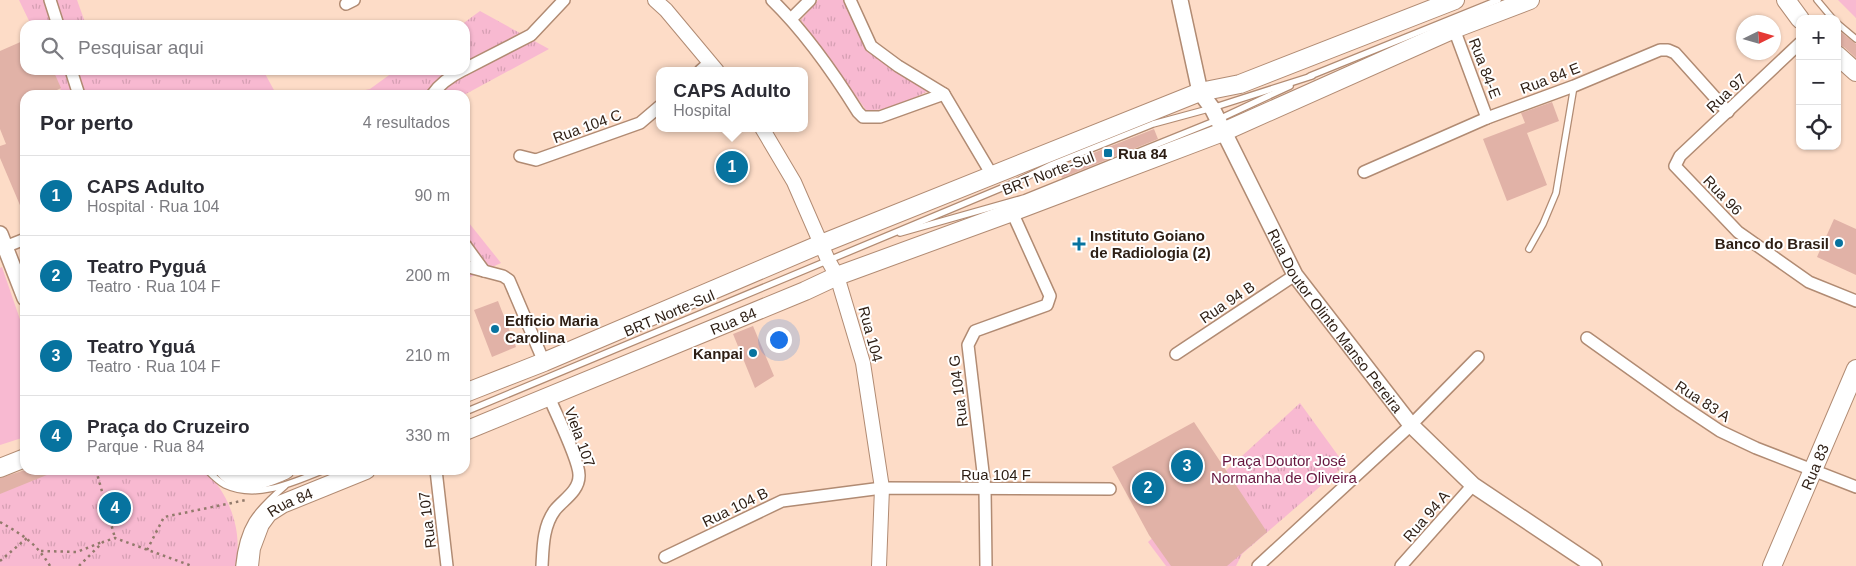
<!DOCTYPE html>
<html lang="pt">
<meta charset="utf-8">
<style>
:root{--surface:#fff;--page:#f7f7f7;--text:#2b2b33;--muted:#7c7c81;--line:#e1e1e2;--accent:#07739f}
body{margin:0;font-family:Helvetica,sans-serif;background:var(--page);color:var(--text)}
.controls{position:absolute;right:15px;top:15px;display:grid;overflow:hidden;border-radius:10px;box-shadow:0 1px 4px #0004}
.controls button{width:45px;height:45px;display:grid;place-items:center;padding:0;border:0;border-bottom:1px solid var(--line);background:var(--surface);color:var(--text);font:25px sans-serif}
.compass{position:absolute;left:1736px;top:15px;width:45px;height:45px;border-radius:50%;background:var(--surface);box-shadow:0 1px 4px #0004;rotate:85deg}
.you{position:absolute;left:778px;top:339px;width:18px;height:18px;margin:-12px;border:4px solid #fff;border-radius:50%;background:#1a73e8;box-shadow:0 0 0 8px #1a73e833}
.badge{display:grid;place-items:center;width:32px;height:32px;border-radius:50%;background:var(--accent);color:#fff;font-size:16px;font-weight:700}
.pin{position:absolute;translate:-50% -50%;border:2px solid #fff;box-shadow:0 1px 5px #0006}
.popup{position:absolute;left:656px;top:67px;width:152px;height:65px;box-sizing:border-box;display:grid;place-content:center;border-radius:10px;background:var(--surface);filter:drop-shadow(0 1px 4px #0005);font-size:16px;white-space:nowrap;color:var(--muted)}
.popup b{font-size:19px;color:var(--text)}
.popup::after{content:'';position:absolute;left:50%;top:100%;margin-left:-10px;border:10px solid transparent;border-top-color:var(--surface)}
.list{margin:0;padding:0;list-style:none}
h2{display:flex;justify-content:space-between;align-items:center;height:65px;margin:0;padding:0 20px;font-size:21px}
h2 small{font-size:16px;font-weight:400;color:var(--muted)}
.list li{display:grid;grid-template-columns:32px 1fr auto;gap:15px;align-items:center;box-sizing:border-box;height:80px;padding:0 20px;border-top:1px solid var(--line)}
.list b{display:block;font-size:19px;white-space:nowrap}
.list p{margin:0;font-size:16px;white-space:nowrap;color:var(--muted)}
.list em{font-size:16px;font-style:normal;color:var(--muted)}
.icon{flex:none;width:28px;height:28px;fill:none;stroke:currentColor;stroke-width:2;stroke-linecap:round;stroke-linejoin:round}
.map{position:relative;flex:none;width:1856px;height:566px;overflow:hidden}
.search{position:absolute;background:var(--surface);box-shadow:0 1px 4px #0004;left:20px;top:20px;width:450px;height:55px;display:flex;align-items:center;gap:12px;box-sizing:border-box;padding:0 18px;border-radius:15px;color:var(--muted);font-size:19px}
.panel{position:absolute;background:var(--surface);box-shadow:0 1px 4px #0004;left:20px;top:90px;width:450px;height:385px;border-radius:15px}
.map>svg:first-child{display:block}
.green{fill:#f8b9d1}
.park{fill:url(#park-tufts)}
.building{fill:#e1b2a7}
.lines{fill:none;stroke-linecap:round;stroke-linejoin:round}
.service-casing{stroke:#b18b73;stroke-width:8}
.minor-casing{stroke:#b18b73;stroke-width:14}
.tertiary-casing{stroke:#b18b73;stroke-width:16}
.secondary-casing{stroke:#b18b73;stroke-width:18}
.primary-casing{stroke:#b18b73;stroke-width:20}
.path{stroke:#927a6b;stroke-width:2.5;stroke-dasharray:2.5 4;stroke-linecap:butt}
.service{stroke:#fff;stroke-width:5.5}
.minor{stroke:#fff;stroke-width:11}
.tertiary{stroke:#fff;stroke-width:14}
.secondary{stroke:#fff;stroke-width:15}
.primary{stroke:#fff;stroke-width:18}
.poi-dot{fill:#07739f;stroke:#fff;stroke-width:2}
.labels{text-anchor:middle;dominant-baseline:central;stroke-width:4;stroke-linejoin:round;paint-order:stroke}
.street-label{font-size:15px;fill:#2d1e14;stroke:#fff}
.poi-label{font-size:15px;font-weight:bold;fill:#2d1e14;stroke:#fff;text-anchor:start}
.park-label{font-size:15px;fill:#66163f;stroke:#fff}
</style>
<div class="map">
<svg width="1856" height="566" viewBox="0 0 1856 566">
<defs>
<pattern id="park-tufts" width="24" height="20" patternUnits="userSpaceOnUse" patternTransform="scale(1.25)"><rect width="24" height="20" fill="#f8b9d1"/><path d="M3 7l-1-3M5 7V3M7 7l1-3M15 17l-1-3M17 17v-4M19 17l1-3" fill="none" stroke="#d59fb3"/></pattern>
</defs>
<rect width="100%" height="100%" fill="#fddcc7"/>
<polygon class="green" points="2,267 25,334 25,437 0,445 0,268"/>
<g class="park">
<polygon points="19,0 77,0 86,25 31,25"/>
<path d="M818 0H844L867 51 931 90C910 99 889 112 866 110L801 20Z"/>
<polygon points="1838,0 1856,0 1856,18"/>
<polygon points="480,11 549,49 464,95 341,95 370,89 396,70 465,70 465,25 461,25"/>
<polygon points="52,70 263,70 275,92 287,95 63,95"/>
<polygon points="465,218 501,263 466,279 465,278"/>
<polygon points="1300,403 1345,465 1242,554 1236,566 1166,566 1148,542"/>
<path d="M48 470H204C229 492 244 533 235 566H0V489Z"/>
</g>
<g class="building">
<polygon points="1837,29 1856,44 1856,58 1844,47 1837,45"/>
<polygon points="25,40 25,70 53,70 61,88 47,95 25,95 25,217 0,158 0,146 6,144 0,129 0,51"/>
<polygon points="1552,102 1559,121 1527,133 1547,185 1507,201 1483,139 1525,123 1521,113"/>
<polygon points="1154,129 1158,139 1062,178 1058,167"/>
<polygon points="1834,219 1856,229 1856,275 1817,257"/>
<polygon points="498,301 516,347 492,357 474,310"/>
<polygon points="753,326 774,376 755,388 733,334"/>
<polygon points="1194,422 1267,532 1227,566 1171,566 1149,535 1112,467"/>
<polygon points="25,470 59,470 0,494 0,478"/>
</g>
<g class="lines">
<g class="service-casing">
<g id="service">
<polyline points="1817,0 1833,19"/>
<polyline points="1837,23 1856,39"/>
<polyline points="1310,76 1498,0"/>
<polyline points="900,233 1024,198 1217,120 1290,86"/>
<polyline points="1529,249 1543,224 1556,193 1574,86"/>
<polyline points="465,412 1016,182 1051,165 1153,124 1212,108 1312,76"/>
<path d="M207 470C212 475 219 482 225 485 257 500 294 482 324 470"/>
<path d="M239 566C243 526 255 512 285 486"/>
</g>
</g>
<g class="minor-casing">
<g id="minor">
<polyline points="50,0 58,25"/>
<path d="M772 0C806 33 833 72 858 112L863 117H880L944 94"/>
<polyline points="850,0 871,46 898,66 944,94 992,175"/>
<polyline points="346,4 354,0"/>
<polyline points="791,19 810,0"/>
<polyline points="1454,29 1487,118"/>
<polyline points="1800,43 1680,156 1675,166 1738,232 1809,282 1856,301"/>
<polyline points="465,69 531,35 564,0"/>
<polyline points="71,70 79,95"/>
<polyline points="700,71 710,62"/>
<path d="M432 95C440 83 451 76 463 70"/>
<polyline points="520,156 536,160 640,123 660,106"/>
<polyline points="1364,172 1487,118 1574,86 1660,50 1668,50 1675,53 1728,112"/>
<polyline points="465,245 484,271"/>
<polyline points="0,249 25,239"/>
<polyline points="465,266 503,276 509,280 544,362"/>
<polyline points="1587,338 1681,405 1720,431 1756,448 1856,487"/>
<polyline points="1176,354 1295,275"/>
<polyline points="436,470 447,566"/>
<polyline points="665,557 782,501 882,488 1110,489"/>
<path d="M542 566C543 547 543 526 555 510 563 500 579 491 579 476 580 462 556 414 549 397"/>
<polyline points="986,566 985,489 968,345 975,331 1047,305 1050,296 1012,212"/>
<polyline points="1258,566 1411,425 1478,357"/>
<polyline points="1401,566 1473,485"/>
</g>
</g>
<g class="tertiary-casing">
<g id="tertiary">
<polyline points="655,0 666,10 717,71"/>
<polyline points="762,128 794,182 828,260 837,276 863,363 882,488 879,566"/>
</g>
</g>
<g class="secondary-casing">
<g id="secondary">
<path id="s1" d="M1180 0 1200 92 1212 108 1295 275 1411 425 1473 485 1594 566"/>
<polyline points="0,234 25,298"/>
</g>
</g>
<g class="primary-casing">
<g id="primary">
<polyline points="1786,0 1800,19"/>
<polyline points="1837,55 1856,72"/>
<polyline points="465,393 544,362 821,244 1200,92 1240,84 1455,0"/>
<path id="s2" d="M465 431 805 291 837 276 1012 212 1223 132 1454 29 1530 0"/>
<polyline points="0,468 25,458"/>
<path d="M225 470C243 490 265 478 285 470"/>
<path id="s3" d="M249 566 251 548 260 524 268 513 282 504 366 470"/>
<path id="s4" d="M1772 566 1856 369"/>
</g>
</g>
<g class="path">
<polyline points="96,470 115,538"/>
<path d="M0 522C23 535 36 543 50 566"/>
<polyline points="147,550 164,517 246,500"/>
<polyline points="41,551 77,552 102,542"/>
<polyline points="0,561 27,538"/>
<polyline points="79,566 103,542 115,538 192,566"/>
</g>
<use href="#service" class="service"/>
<use href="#minor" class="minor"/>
<use href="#tertiary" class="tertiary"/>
<use href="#secondary" class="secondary"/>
<use href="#primary" class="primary"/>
</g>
<g class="poi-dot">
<rect x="1103" y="148" width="10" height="10" rx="2.5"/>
<circle cx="1839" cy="243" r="5"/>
<path d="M1076.5 236.5h5v5h5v5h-5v5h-5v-5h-5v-5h5z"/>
<circle cx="495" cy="329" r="5"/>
<circle cx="753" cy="353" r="5"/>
</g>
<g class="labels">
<g class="street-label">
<text transform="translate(1485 68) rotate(69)">Rua 84-E</text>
<text transform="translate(1550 78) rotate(-21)">Rua 84 E</text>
<text transform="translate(1726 93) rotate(-44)">Rua 97</text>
<text transform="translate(587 126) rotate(-20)">Rua 104 C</text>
<text transform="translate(1048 173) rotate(-21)">BRT Norte-Sul</text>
<text transform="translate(1723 195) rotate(46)">Rua 96</text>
<text transform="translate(1227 302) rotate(-34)">Rua 94 B</text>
<text transform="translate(669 313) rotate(-23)">BRT Norte-Sul</text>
<text stroke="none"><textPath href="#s1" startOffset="361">Rua Doutor Olinto Manso Pereira</textPath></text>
<text stroke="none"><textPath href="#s2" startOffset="290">Rua 84</textPath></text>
<text transform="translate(871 334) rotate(75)">Rua 104</text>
<text transform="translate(958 391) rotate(-97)">Rua 104 G</text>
<text transform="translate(1703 401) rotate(33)">Rua 83 A</text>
<text transform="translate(580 437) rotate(70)">Viela 107</text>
<text stroke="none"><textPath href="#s4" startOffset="108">Rua 83</textPath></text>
<text x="996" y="474">Rua 104 F</text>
<text stroke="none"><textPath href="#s3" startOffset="82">Rua 84</textPath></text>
<text transform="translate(735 507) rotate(-26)">Rua 104 B</text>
<text transform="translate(1426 516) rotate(-49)">Rua 94 A</text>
<text transform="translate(427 520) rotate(-97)">Rua 107</text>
</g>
<g class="poi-label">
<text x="1118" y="153">Rua 84</text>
<text x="1090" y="235">Instituto Goiano<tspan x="1090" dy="17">de Radiologia (2)</tspan></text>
<text x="1829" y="243" text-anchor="end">Banco do Brasil</text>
<text x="505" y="320">Edficio Maria<tspan x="505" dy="17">Carolina</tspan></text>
<text x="743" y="353" text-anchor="end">Kanpai</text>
</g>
<g class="park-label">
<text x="1284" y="460">Praça Doutor José<tspan x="1284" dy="17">Normanha de Oliveira</tspan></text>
</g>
</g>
</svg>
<div class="controls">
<button>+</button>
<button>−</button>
<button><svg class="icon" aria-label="locate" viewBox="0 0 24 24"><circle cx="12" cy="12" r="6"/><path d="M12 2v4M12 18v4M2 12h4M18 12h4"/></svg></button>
</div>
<svg class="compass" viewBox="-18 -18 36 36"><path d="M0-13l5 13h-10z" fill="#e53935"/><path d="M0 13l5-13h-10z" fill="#7c7c81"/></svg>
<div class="you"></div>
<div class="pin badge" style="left:732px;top:167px">1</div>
<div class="popup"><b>CAPS Adulto</b>Hospital</div>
<div class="pin badge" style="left:1148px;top:488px">2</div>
<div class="pin badge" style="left:1187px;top:466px">3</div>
<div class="pin badge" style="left:115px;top:508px">4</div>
<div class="search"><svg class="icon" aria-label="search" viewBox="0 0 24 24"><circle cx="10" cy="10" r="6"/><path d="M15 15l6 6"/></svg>Pesquisar aqui</div>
<section class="panel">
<h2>Por perto<small>4 resultados</small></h2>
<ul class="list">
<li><span class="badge">1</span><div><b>CAPS Adulto</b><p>Hospital · Rua 104</p></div><em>90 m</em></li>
<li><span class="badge">2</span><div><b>Teatro Pyguá</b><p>Teatro · Rua 104 F</p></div><em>200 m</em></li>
<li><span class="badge">3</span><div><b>Teatro Yguá</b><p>Teatro · Rua 104 F</p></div><em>210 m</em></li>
<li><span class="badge">4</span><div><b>Praça do Cruzeiro</b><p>Parque · Rua 84</p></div><em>330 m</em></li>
</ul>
</section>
</div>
